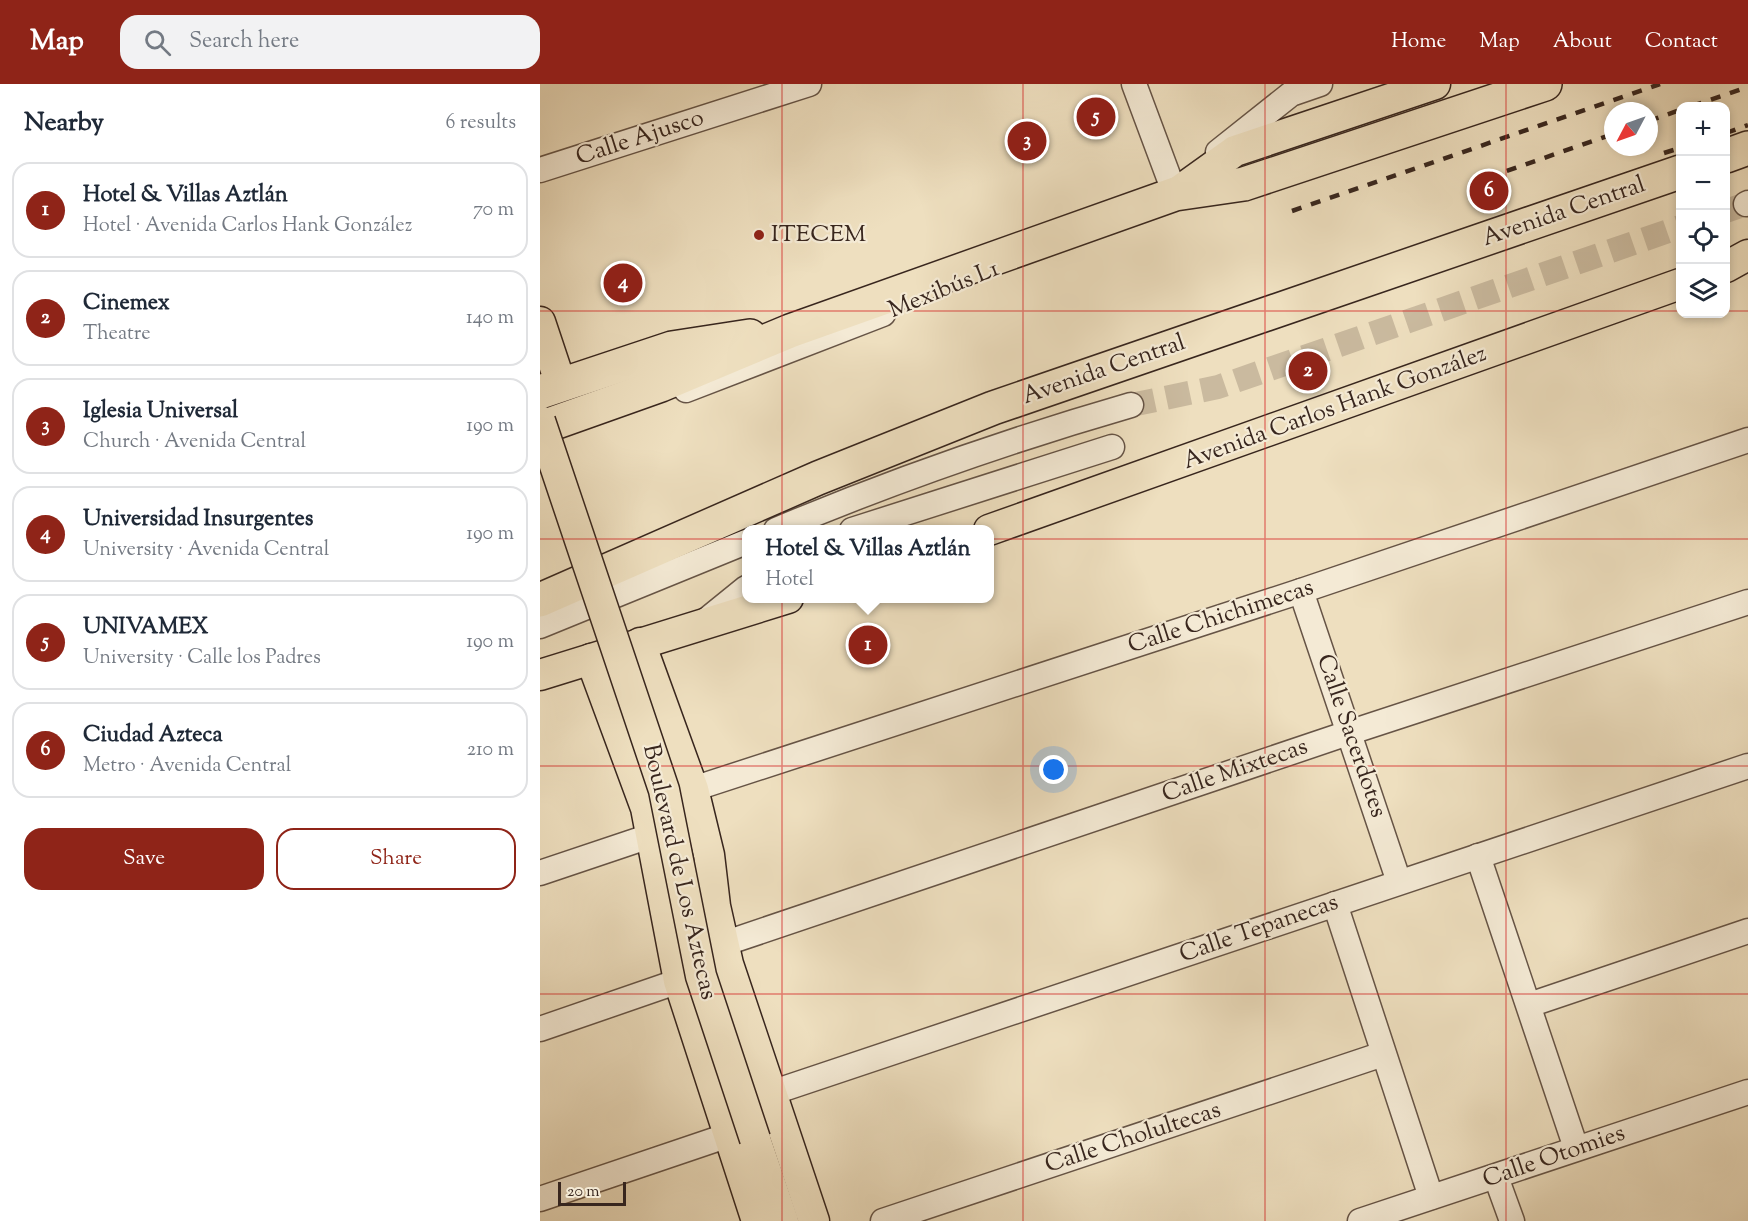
<!DOCTYPE html>
<meta charset="utf-8">
<style>
:root{--surface:#fff;--page:#f2f2f3;--text:#1f2937;--muted:#747a83;--line:#e0e1e3;--accent:#8f2418}
body{margin:0;font-family:"Sorts Mill Goudy",serif;background:var(--page);color:var(--text)}
.controls{position:absolute;right:18px;top:18px;display:grid;overflow:hidden;border-radius:12px;box-shadow:0 3px 9px #0003}
.controls button{width:54px;height:54px;display:grid;place-items:center;padding:0;border:0;border-bottom:2px solid var(--line);background:var(--surface);color:var(--text);font:30px sans-serif}
.compass{position:absolute;left:1064px;top:18px;width:54px;height:54px;border-radius:50%;background:var(--surface);box-shadow:0 3px 9px #0003;rotate:229deg}
.scale{position:absolute;left:18px;bottom:15px;width:68px;box-sizing:border-box;padding-left:6px;border:3px solid #38261e;border-top:0;font-size:16px;line-height:21px;white-space:nowrap;color:#38261e;-webkit-text-stroke:4px #f4ead5;paint-order:stroke}
.you{position:absolute;left:514px;top:686px;width:21px;height:21px;margin:-15px;border:4px solid #fff;border-radius:50%;background:#1a73e8;box-shadow:0 0 0 9px #1a73e833}
.badge{display:grid;place-items:center;width:39px;height:39px;border-radius:50%;background:var(--accent);color:#fff;font-size:20px;font-weight:700}
.pin{position:absolute;translate:-50% -50%;border:3px solid #fff;box-shadow:0 2px 6px #0006}
.popup{position:absolute;left:202px;top:441px;width:252px;height:78px;box-sizing:border-box;display:grid;place-content:center;border-radius:12px;background:var(--surface);filter:drop-shadow(0 2px 4px #0005);font-size:20px;white-space:nowrap;color:var(--muted)}
.popup b{font-size:22px;color:var(--text)}
.popup::after{content:'';position:absolute;left:50%;top:100%;margin-left:-12px;border:12px solid transparent;border-top-color:var(--surface)}
.list{margin:0;padding:0;list-style:none}
h2{display:flex;justify-content:space-between;align-items:center;height:78px;margin:0;padding:0 24px;font-size:26px}
h2 small{font-size:20px;font-weight:400;color:var(--muted)}
.list li{display:grid;grid-template-columns:39px 1fr auto;gap:18px;align-items:center;box-sizing:border-box;height:96px;margin:0 12px 12px;padding:0 12px;border:2px solid var(--line);border-radius:18px}
.list b{display:block;font-size:22px;white-space:nowrap}
.list p{margin:0;font-size:20px;white-space:nowrap;color:var(--muted)}
.list em{font-size:20px;font-style:normal;color:var(--muted)}
.actions{display:flex;gap:12px;padding:18px 24px}
.actions a{flex:1;padding:14px 0;border:2px solid var(--accent);border-radius:18px;text-align:center;font-size:21px;color:var(--accent)}
.actions .main{background:var(--accent);color:#fff}
.icon{flex:none;width:33px;height:33px;fill:none;stroke:currentColor;stroke-width:2;stroke-linecap:round;stroke-linejoin:round}
.map{position:relative;flex:none;width:1208px;height:1137px;overflow:hidden}
header{display:flex;align-items:center;gap:36px;box-sizing:border-box;height:84px;padding:0 30px;background:var(--accent);color:#fff}
header strong{font-size:28px}
nav{display:flex;gap:33px;margin-inline-start:auto;font-size:21px}
.search{width:420px;height:54px;background:var(--page);display:flex;align-items:center;gap:15px;box-sizing:border-box;padding:0 21px;border-radius:18px;color:var(--muted);font-size:22px}
main{display:flex}
aside{flex:1;background:var(--surface)}
.map>svg:first-child{display:block}
.lines{fill:none;stroke-linecap:round;stroke-linejoin:round}
.minor-tunnel{stroke:#caba9f;stroke-width:24;stroke-dasharray:24 12;stroke-linecap:butt}
.minor-casing{stroke:#665446;stroke-width:27}
.major-casing{stroke:#38261e;stroke-width:33}
.highway-casing{stroke:#38261e;stroke-width:36}
.minor{stroke:#f4ead5;stroke-width:24}
.major{stroke:#eedfbf;stroke-width:30}
.highway{stroke:#eedfbf;stroke-width:33}
.rail{stroke:#38261e;stroke-width:4.5;stroke-dasharray:10 10;stroke-linecap:butt}
.major-bridge-casing{stroke:#38261e;stroke-width:33;stroke-linecap:butt}
.major-bridge{stroke:#eedfbf;stroke-width:30}
.grid{fill:none;stroke:#d62828;stroke-width:1.5;stroke-opacity:0.55}
.poi-dot{fill:#8f2418;stroke:#f4ead5;stroke-width:2}
.labels{text-anchor:middle;dominant-baseline:central;stroke-width:4.5;stroke-linejoin:round;paint-order:stroke}
.street-label{font-size:24px;fill:#38261e;stroke:#f4ead5}
.poi-label{font-size:24px;fill:#38261e;stroke:#f4ead5;text-anchor:start}
</style>
<header>
<strong>Map</strong>
<div class="search"><svg class="icon" aria-label="search" viewBox="0 0 24 24"><circle cx="10" cy="10" r="6"/><path d="M15 15l6 6"/></svg>Search here</div>
<nav><a>Home</a><a>Map</a><a>About</a><a>Contact</a></nav>
</header>
<main>
<aside>
<h2>Nearby<small>6 results</small></h2>
<ul class="list">
<li><span class="badge">1</span><div><b>Hotel &amp; Villas Aztlán</b><p>Hotel · Avenida Carlos Hank González</p></div><em>70 m</em></li>
<li><span class="badge">2</span><div><b>Cinemex</b><p>Theatre</p></div><em>140 m</em></li>
<li><span class="badge">3</span><div><b>Iglesia Universal</b><p>Church · Avenida Central</p></div><em>190 m</em></li>
<li><span class="badge">4</span><div><b>Universidad Insurgentes</b><p>University · Avenida Central</p></div><em>190 m</em></li>
<li><span class="badge">5</span><div><b>UNIVAMEX</b><p>University · Calle los Padres</p></div><em>190 m</em></li>
<li><span class="badge">6</span><div><b>Ciudad Azteca</b><p>Metro · Avenida Central</p></div><em>210 m</em></li>
</ul>
<div class="actions"><a class="main">Save</a><a>Share</a></div>
</aside>
<div class="map">
<svg width="1208" height="1137" viewBox="0 0 1208 1137">
<rect width="100%" height="100%" fill="#eedfbf"/>
<filter id="stains"><feTurbulence type="fractalNoise" baseFrequency=".00333" numOctaves="4"/><feColorMatrix values="0 0 0 0 .2 0 0 0 0 .09 0 0 0 0 .02 0 0 0 .5 -.17"/></filter>
<radialGradient id="worn" r=".72"><stop offset=".6" stop-color="#630" stop-opacity="0"/><stop offset="1" stop-color="#630" stop-opacity=".3"/></radialGradient>
<g class="lines">
<g class="minor-tunnel">
<polyline points="1186,127 1206,120"/>
<polyline points="591,321 678,303 1140,143"/>
</g>
<g class="minor-casing">
<g id="minor">
<polyline points="594,0 635,110"/>
<polyline points="678,68 751,10 780,0"/>
<polyline points="0,86 269,0"/>
<polyline points="1206,120 1208,119"/>
<polyline points="146,306 343,230"/>
<path d="M236 446C352 397 470 356 591 321"/>
<polyline points="312,446 572,363"/>
<polyline points="761,507 859,798"/>
<polyline points="164,538 206,504"/>
<polyline points="0,542 206,458"/>
<polyline points="153,705 761,507 1208,356"/>
<polyline points="938,772 1036,1064"/>
<polyline points="0,789 113,751"/>
<polyline points="795,820 891,1113"/>
<polyline points="183,860 811,648 1208,518"/>
<polyline points="989,921 1208,847"/>
<polyline points="0,945 139,897"/>
<polyline points="231,1009 1208,682"/>
<polyline points="956,1093 972,1137"/>
<polyline points="0,1115 189,1051"/>
<polyline points="343,1137 843,970"/>
<polyline points="820,1137 1208,1008"/>
</g>
</g>
<g class="major-casing">
<g id="major">
<polyline points="635,110 695,67 895,0"/>
<polyline points="1186,183 1208,171"/>
<polyline points="0,238 21,301"/>
<polyline points="449,446 1140,200"/>
<polyline points="100,559 153,705 169,771 175,822 188,880 274,1137"/>
<polyline points="51,575 106,724 139,897 217,1137"/>
<polyline points="0,591 248,514"/>
<polyline points="215,1055 243,1137"/>
</g>
</g>
<g class="highway-casing">
<g id="highway">
<polyline points="1186,72 1208,64"/>
<polyline points="0,308 132,264 210,252"/>
<polyline points="0,344 121,301 250,247 635,110 704,100 1005,0"/>
<polyline points="0,516 278,394 453,324 1140,88"/>
</g>
</g>
<use href="#minor" class="minor"/>
<use href="#major" class="major"/>
<use href="#highway" class="highway"/>
<g class="rail">
<polyline points="1152,22 1208,3"/>
<polyline points="1109,37 1140,26"/>
<polyline points="1186,49 1208,41"/>
<polyline points="1124,69 1140,64"/>
<polyline points="929,100 1073,50"/>
<polyline points="752,127 1120,0"/>
</g>
<g class="major-bridge-casing">
<polyline id="major-bridge" points="0,337 124,706 161,892 215,1055"/>
</g>
<use href="#major-bridge" class="major-bridge"/>
</g>
<path class="grid" d="M242 0V1137M483 0V1137M725 0V1137M966 0V1137M0 227H1140M1186 227H1208M0 455H1208M0 682H1208M0 910H1208"/>
<circle class="poi-dot" cx="219" cy="151" r="6"/>
<g class="labels">
<g class="street-label">
<text transform="translate(100 54) rotate(-18)">Calle Ajusco</text>
<text transform="translate(1024 128) rotate(-19)">Avenida Central</text>
<text transform="translate(404 206) rotate(-22)">Mexibús L1</text>
<text transform="translate(564 286) rotate(-19)">Avenida Central</text>
<text transform="translate(795 324) rotate(-20)">Avenida Carlos Hank González</text>
<text transform="translate(681 533) rotate(-18)">Calle Chichimecas</text>
<text transform="translate(811 652) rotate(71)">Calle Sacerdotes</text>
<text transform="translate(695 687) rotate(-19)">Calle Mixtecas</text>
<text transform="translate(139 788) rotate(77)">Boulevard de Los Aztecas</text>
<text transform="translate(719 845) rotate(-19)">Calle Tepanecas</text>
<text transform="translate(593 1054) rotate(-18)">Calle Cholultecas</text>
<text transform="translate(1014 1073) rotate(-19)">Calle Otomies</text>
</g>
<g class="poi-label">
<text x="231" y="151">ITECEM</text>
</g>
</g>
<rect width="100%" height="100%" filter="url(#stains)"/>
<rect width="100%" height="100%" fill="url(#worn)"/>
</svg>
<div class="controls">
<button>+</button>
<button>−</button>
<button><svg class="icon" aria-label="locate" viewBox="0 0 24 24"><circle cx="12" cy="12" r="6"/><path d="M12 2v4M12 18v4M2 12h4M18 12h4"/></svg></button>
<button><svg class="icon" aria-label="layers" viewBox="0 0 24 24"><path d="M12 4l9 5-9 5-9-5zM3 14l9 5 9-5"/></svg></button>
</div>
<svg class="compass" viewBox="-18 -18 36 36"><path d="M0-13l5 13h-10z" fill="#e53935"/><path d="M0 13l5-13h-10z" fill="#747a83"/></svg>
<div class="scale">20 m</div>
<div class="you"></div>
<div class="pin badge" style="left:328px;top:561px">1</div>
<div class="popup"><b>Hotel &amp; Villas Aztlán</b>Hotel</div>
<div class="pin badge" style="left:768px;top:287px">2</div>
<div class="pin badge" style="left:487px;top:57px">3</div>
<div class="pin badge" style="left:83px;top:199px">4</div>
<div class="pin badge" style="left:556px;top:33px">5</div>
<div class="pin badge" style="left:949px;top:107px">6</div>
</div>
</main>
